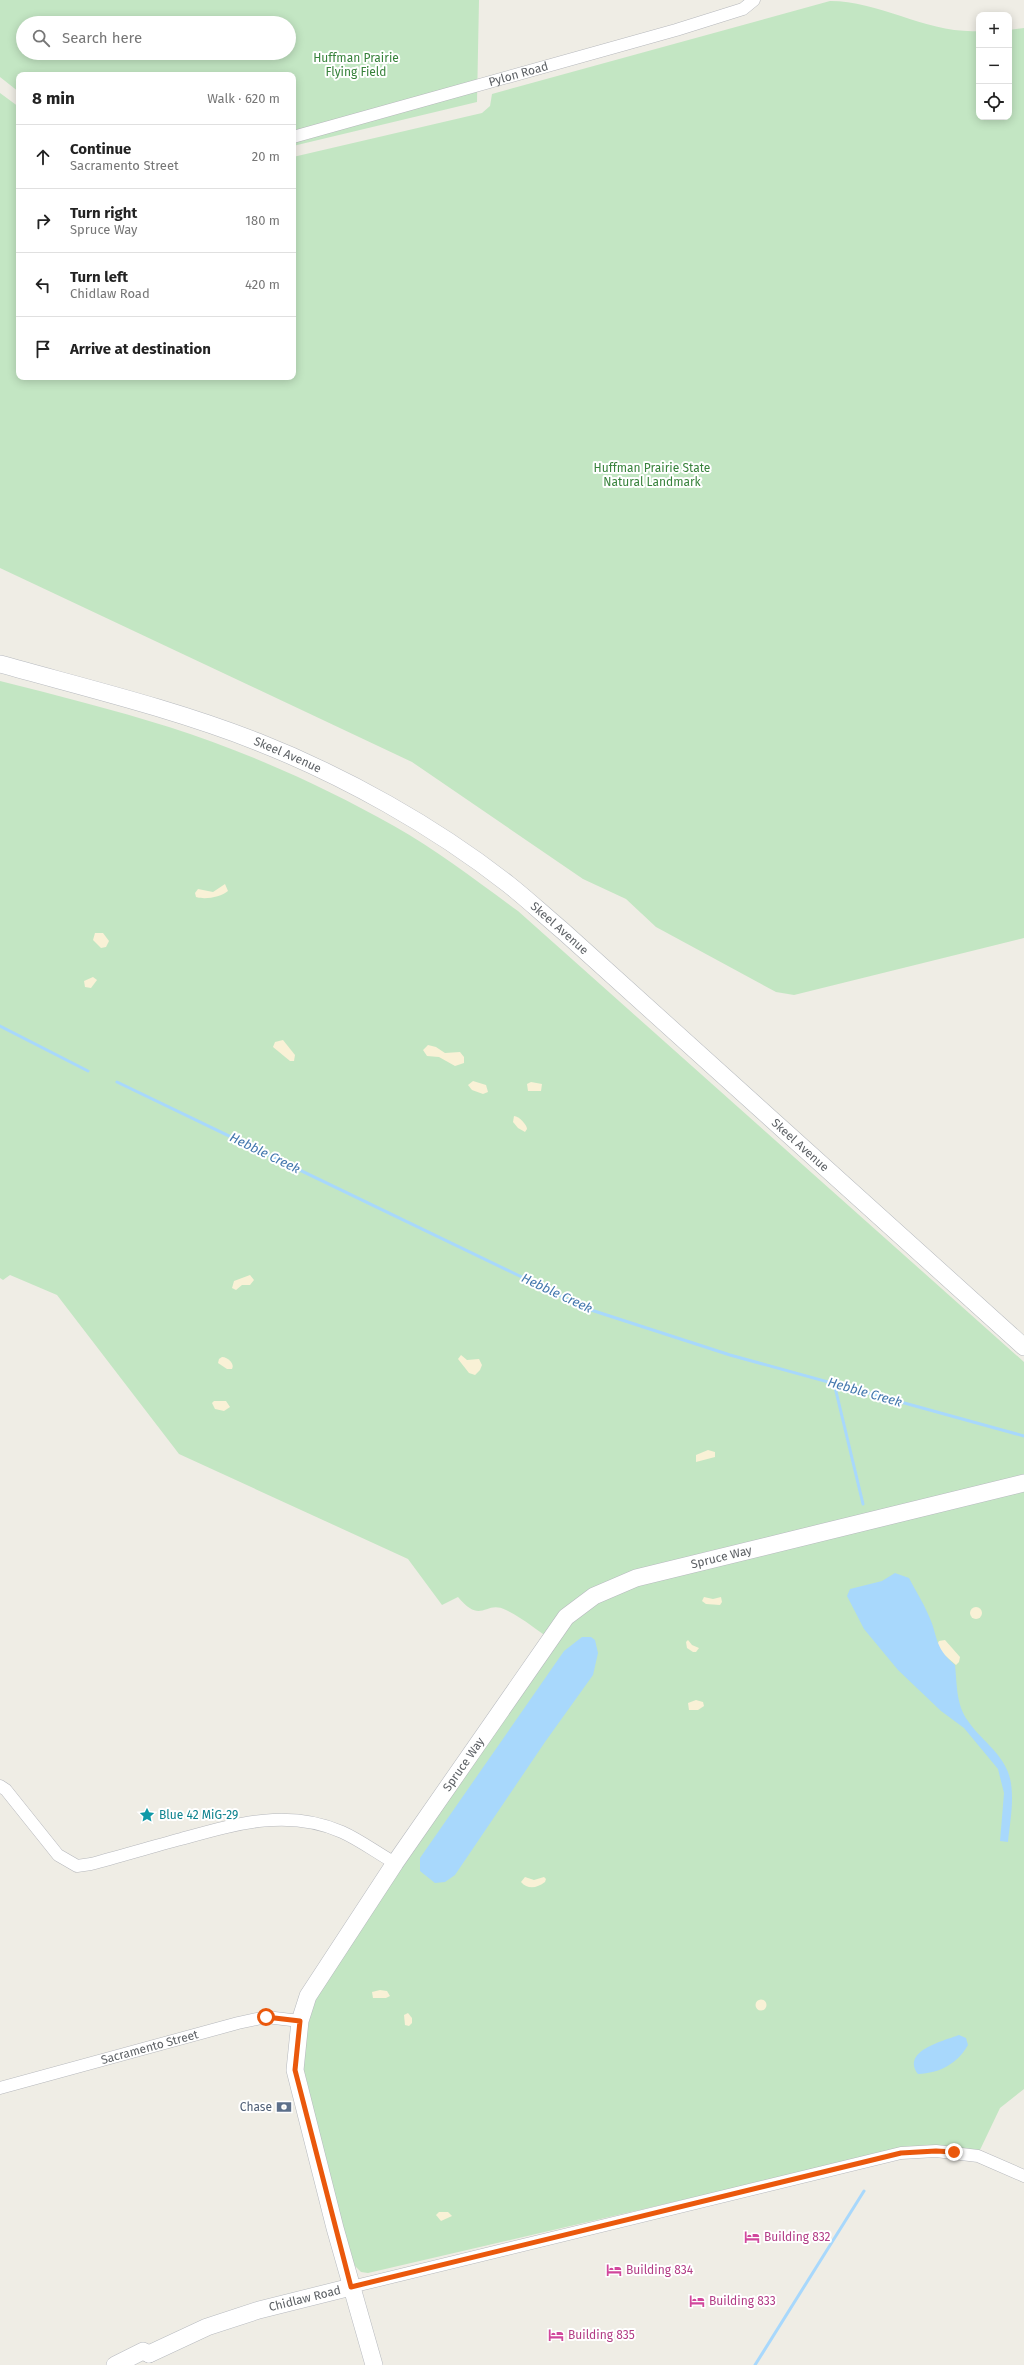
<!DOCTYPE html>
<meta charset="utf-8">
<style>
:root{--surface:#fff;--page:#f6f6f6;--text:#222;--muted:#767676;--line:#e0e0e0}
body{margin:0;font-family:"Fira Sans",sans-serif;background:var(--page);color:var(--text)}
.controls{position:absolute;right:12px;top:12px;display:grid;overflow:hidden;border-radius:8px;box-shadow:0 2px 10px #0003}
.controls button{width:36px;height:36px;display:grid;place-items:center;padding:0;border:0;border-bottom:1px solid var(--line);background:var(--surface);color:var(--text);font:20px sans-serif}
.stop{position:absolute;width:12px;height:12px;margin:-9px;border:3px solid #ea580c;border-radius:50%;background:#fff}
.stop.end{background:#ea580c;border-color:#fff;box-shadow:0 1px 4px #0008}
.list{margin:0;padding:0;list-style:none}
h2{display:flex;justify-content:space-between;align-items:center;height:52px;margin:0;padding:0 16px;font-size:17px}
h2 small{font-size:13px;font-weight:400;color:var(--muted)}
.list li{display:grid;grid-template-columns:26px 1fr auto;gap:12px;align-items:center;box-sizing:border-box;height:64px;padding:0 16px;border-top:1px solid var(--line)}
.list b{display:block;font-size:15px;white-space:nowrap}
.list p{margin:0;font-size:13px;white-space:nowrap;color:var(--muted)}
.list em{font-size:13px;font-style:normal;color:var(--muted)}
.icon{flex:none;width:22px;height:22px;fill:none;stroke:currentColor;stroke-width:2;stroke-linecap:round;stroke-linejoin:round}
.map{position:relative;flex:none;width:1024px;height:2365px;overflow:hidden}
.search{position:absolute;background:var(--surface);box-shadow:0 2px 10px #0003;left:16px;top:16px;width:280px;height:44px;display:flex;align-items:center;gap:10px;box-sizing:border-box;padding:0 14px;border-radius:22px;color:var(--muted);font-size:15px}
.panel{position:absolute;background:var(--surface);box-shadow:0 2px 10px #0003;left:16px;top:72px;width:280px;height:308px;border-radius:8px}
.map>svg:first-child{display:block}
.green{fill:#c3e6c3;fill-rule:evenodd}
.sand{fill:#f9f1d6}
.water{fill:#a8d8fc}
.lines{fill:none;stroke-linecap:round;stroke-linejoin:round}
.stream{stroke:#a8d8fc;stroke-width:3}
.street-casing{stroke:#b6b8bc;stroke-width:13}
.secondary-casing{stroke:#b7babf;stroke-width:18}
.street{stroke:#fff;stroke-width:12}
.secondary{stroke:#fff;stroke-width:17}
.route{stroke:#ea580c;stroke-width:5}
.labels{text-anchor:middle;dominant-baseline:central;stroke-width:4;stroke-linejoin:round;paint-order:stroke}
.park-label{font-size:12px;fill:#37823b;stroke:#fff}
.street-label{font-size:12px;fill:#5d6165;stroke:#fff}
.culture-label{font-size:12px;fill:#0d838f;stroke:#fff;text-anchor:start}
.service-label{font-size:12px;fill:#4e5e75;stroke:#fff;text-anchor:end}
.hotel-label{font-size:12px;fill:#b23c85;stroke:#fff;text-anchor:start}
.water-label{font-size:13px;font-style:italic;fill:#4478ae;stroke:#fff}
</style>
<div class="map">
<svg width="1024" height="2365" viewBox="0 0 1024 2365">
<rect width="100%" height="100%" fill="#efede5"/>
<g class="green">
<path d="M0 0H479L477 102 293 146V75H19V92L0 77ZM23 23H289V53H23Z"/>
<path d="M830 1C880 1 928 34 979 31V117H1009V30L1024 28V938L794 995 776 992 656 927 626 899 583 879 412 762 0 568V93L19 107V377H293V157L482 113 490 106 492 94Z"/>
<path d="M0 681C57 695 114 710 169 727 247 752 323 786 394 826 437 850 478 882 518 911L1024 1362V2089L1000 2108 979 2152 935 2146 828 2166 368 2273 361 2272 353 2264 303 2080 306 2024 321 1986 555 1642C539 1632 523 1618 506 1610 485 1599 482 1626 458 1597L442 1605 408 1559 179 1454 57 1295 10 1275 3 1280 0 1278Z"/>
</g>
<g class="sand">
<path d="M225 884 228 891C221 897 205 900 196 897L195 893 198 889 213 892Z"/>
<polygon points="95,933 103,933 109,941 106,947 101,948 93,940"/>
<polygon points="93,977 97,980 91,988 85,987 84,981"/>
<polygon points="283,1040 295,1055 294,1061 290,1061 273,1047 275,1042"/>
<polygon points="428,1045 436,1047 445,1053 460,1052 464,1057 464,1063 455,1066 439,1057 427,1056 423,1050"/>
<polygon points="473,1081 486,1085 488,1092 483,1094 472,1090 468,1085"/>
<polygon points="531,1082 542,1084 541,1091 528,1091 527,1084"/>
<path d="M514 1116C519 1116 527 1125 527 1129L525 1132 518 1128 513 1122Z"/>
<polygon points="250,1275 254,1280 250,1285 242,1285 236,1290 232,1288 234,1281"/>
<polygon points="461,1355 467,1360 479,1359 482,1365 480,1370 475,1375 469,1373 458,1359"/>
<path d="M222 1357C228 1357 235 1364 232 1369H227L218 1363 219 1359Z"/>
<polygon points="214,1401 226,1401 230,1407 224,1411 215,1409 212,1403"/>
<polygon points="708,1450 715,1452 715,1457 696,1462 696,1455"/>
<polygon points="704,1597 713,1599 721,1597 722,1602 720,1605 706,1604 702,1601"/>
<circle cx="976" cy="1613" r="6"/>
<polygon points="688,1640 692,1645 699,1648 696,1652 693,1652 687,1648 686,1642"/>
<polygon points="945,1640 960,1657 959,1662 956,1665 941,1652 937,1645 939,1641"/>
<polygon points="696,1700 703,1702 704,1706 698,1710 689,1710 688,1703"/>
<path d="M525 1877 534 1880 544 1877 546 1879 545 1882C537 1888 528 1890 521 1882Z"/>
<polygon points="380,1990 387,1991 390,1996 386,1998 373,1998 372,1992"/>
<circle cx="761" cy="2005" r="5.5"/>
<polygon points="408,2013 412,2018 412,2023 409,2026 405,2025 404,2015"/>
<polygon points="439,2212 448,2212 452,2216 441,2221 436,2215"/>
</g>
<g class="water">
<path d="M895 1573 909 1578C915 1590 923 1602 928 1614 939 1637 933 1646 955 1665 957 1684 956 1705 968 1721 981 1740 999 1750 1008 1772 1016 1793 1010 1821 1008 1842L1000 1841 1004 1793 998 1769 964 1728 941 1711 898 1670 864 1629 847 1596 850 1589 882 1581Z"/>
<polygon points="582,1637 591,1637 595,1640 598,1653 593,1675 545,1742 455,1875 445,1882 435,1883 420,1871 420,1858 564,1651"/>
<path d="M959 2035 966 2038 968 2045C957 2064 940 2073 918 2074 901 2051 943 2041 959 2035Z"/>
</g>
<g class="lines">
<g class="stream">
<polyline points="0,1026 88,1071"/>
<polyline points="117,1082 588,1309 730,1355 1024,1436"/>
<polyline points="834,1383 863,1504"/>
<polyline points="755,2365 864,2191"/>
</g>
<g class="street-casing">
<g id="street">
<path id="s1" d="M293 137 676 30 743 9 754 0"/>
<path d="M0 1786 6 1790 58 1855 77 1866 91 1864C121 1856 151 1847 181 1839 235 1824 288 1808 342 1832 360 1840 377 1853 395 1863"/>
<path id="s2" d="M0 2088 238 2023 266 2017 300 2021"/>
<polyline points="351,2287 901,2153 936,2151 978,2156 1024,2176"/>
</g>
</g>
<g class="secondary-casing">
<g id="secondary">
<path id="s3" d="M0 664C86 688 174 709 258 742 344 776 434 826 508 884 527 899 544 915 563 931L1024 1347"/>
<path id="s4" d="M149 2354 207 2327 259 2310 351 2287"/>
<polyline points="115,2365 143,2351 149,2354"/>
<path id="s5" d="M374 2365 335 2228 295 2070 300 2021 308 1996 395 1863 566 1617 594 1596 636 1578 1024 1483"/>
</g>
</g>
<use href="#street" class="street"/>
<use href="#secondary" class="secondary"/>
</g>
<g class="lines">
<polyline class="route" points="266,2017 300,2021 295,2070 351,2287 901,2153 936,2151 954,2152"/>
</g>
<defs>
<g id="sight-bare" transform="scale(1.2)"><path d="M0-6L1.8-2.2L6-1.7L2.9 1.2L3.7 5.4L0 3.3L-3.7 5.4L-2.9 1.2L-6-1.7L-1.8-2.2Z" fill="#0f9aa8" stroke="#fff" stroke-width="2.5" paint-order="stroke"/></g>
<g id="bank-bare" transform="scale(1.2)"><path d="M-6-4H6V4H-6ZM0-2.3a2.3 2.3 0 1 0 0 4.6a2.3 2.3 0 1 0 0-4.6Z" fill="#5c6f8a" stroke="#fff" stroke-width="2.5" paint-order="stroke"/></g>
<g id="hotel-bare" transform="scale(1.2)"><path d="M-6-4.5h1.5V1H6V5H4.5V3h-9V5H-6ZM-4 0a1.8 1.8 0 1 1 3.6 0ZM.5 0V-2.5h3Q6-2.5 6 0Z" fill="#d1479c" stroke="#fff" stroke-width="2.5" paint-order="stroke"/></g>
</defs>
<g fill-rule="evenodd">
<use href="#sight-bare" x="147" y="1815"/>
<use href="#bank-bare" x="284" y="2107"/>
<use href="#hotel-bare" x="752" y="2237"/>
<use href="#hotel-bare" x="614" y="2270"/>
<use href="#hotel-bare" x="697" y="2301"/>
<use href="#hotel-bare" x="556" y="2335"/>
</g>
<g class="labels">
<g class="park-label">
<text x="356" y="58">Huffman Prairie<tspan x="356" dy="14">Flying Field</tspan></text>
<text x="652" y="468">Huffman Prairie State<tspan x="652" dy="14">Natural Landmark</tspan></text>
</g>
<g class="street-label">
<text stroke="none"><textPath href="#s1" startOffset="234">Pylon Road</textPath></text>
<text stroke="none"><textPath href="#s3" startOffset="302">Skeel Avenue</textPath></text>
<text stroke="none"><textPath href="#s3" startOffset="626">Skeel Avenue</textPath></text>
<text stroke="none"><textPath href="#s3" startOffset="950">Skeel Avenue</textPath></text>
<text stroke="none"><textPath href="#s5" startOffset="1008">Spruce Way</textPath></text>
<text stroke="none"><textPath href="#s5" startOffset="660">Spruce Way</textPath></text>
<text stroke="none"><textPath href="#s2" startOffset="155">Sacramento Street</textPath></text>
<text stroke="none"><textPath href="#s4" startOffset="166">Chidlaw Road</textPath></text>
</g>
<g class="culture-label">
<text x="159" y="1815">Blue 42 MiG-29</text>
</g>
<g class="service-label">
<text x="272" y="2107">Chase</text>
</g>
<g class="hotel-label">
<text x="764" y="2237">Building 832</text>
<text x="626" y="2270">Building 834</text>
<text x="709" y="2301">Building 833</text>
<text x="568" y="2335">Building 835</text>
</g>
<g class="water-label">
<text transform="translate(265 1153) rotate(26)">Hebble Creek</text>
<text transform="translate(557 1293) rotate(25)">Hebble Creek</text>
<text transform="translate(865 1392) rotate(16)">Hebble Creek</text>
</g>
</g>
</svg>
<div class="controls">
<button>+</button>
<button>−</button>
<button><svg class="icon" aria-label="locate" viewBox="0 0 24 24"><circle cx="12" cy="12" r="6"/><path d="M12 2v4M12 18v4M2 12h4M18 12h4"/></svg></button>
</div>
<div class="stop" style="left:266px;top:2017px"></div>
<div class="stop end" style="left:954px;top:2152px"></div>
<div class="search"><svg class="icon" aria-label="search" viewBox="0 0 24 24"><circle cx="10" cy="10" r="6"/><path d="M15 15l6 6"/></svg>Search here</div>
<section class="panel">
<h2>8 min<small>Walk · 620 m</small></h2>
<ul class="list">
<li><svg class="icon" aria-label="ahead" viewBox="0 0 24 24"><path d="M12 20V5M6 11l6-6 6 6"/></svg><div><b>Continue</b><p>Sacramento Street</p></div><em>20 m</em></li>
<li><svg class="icon" aria-label="right" viewBox="0 0 24 24"><path d="M7 20v-9h11M14 6l5 5-5 5"/></svg><div><b>Turn right</b><p>Spruce Way</p></div><em>180 m</em></li>
<li><svg class="icon" aria-label="left" viewBox="0 0 24 24"><path d="M17 20v-9H6M10 6l-5 5 5 5"/></svg><div><b>Turn left</b><p>Chidlaw Road</p></div><em>420 m</em></li>
<li><svg class="icon" aria-label="arrive" viewBox="0 0 24 24"><path d="M6 21V4h12l-3 4 3 4H6"/></svg><div><b>Arrive at destination</b></div></li>
</ul>
</section>
</div>
